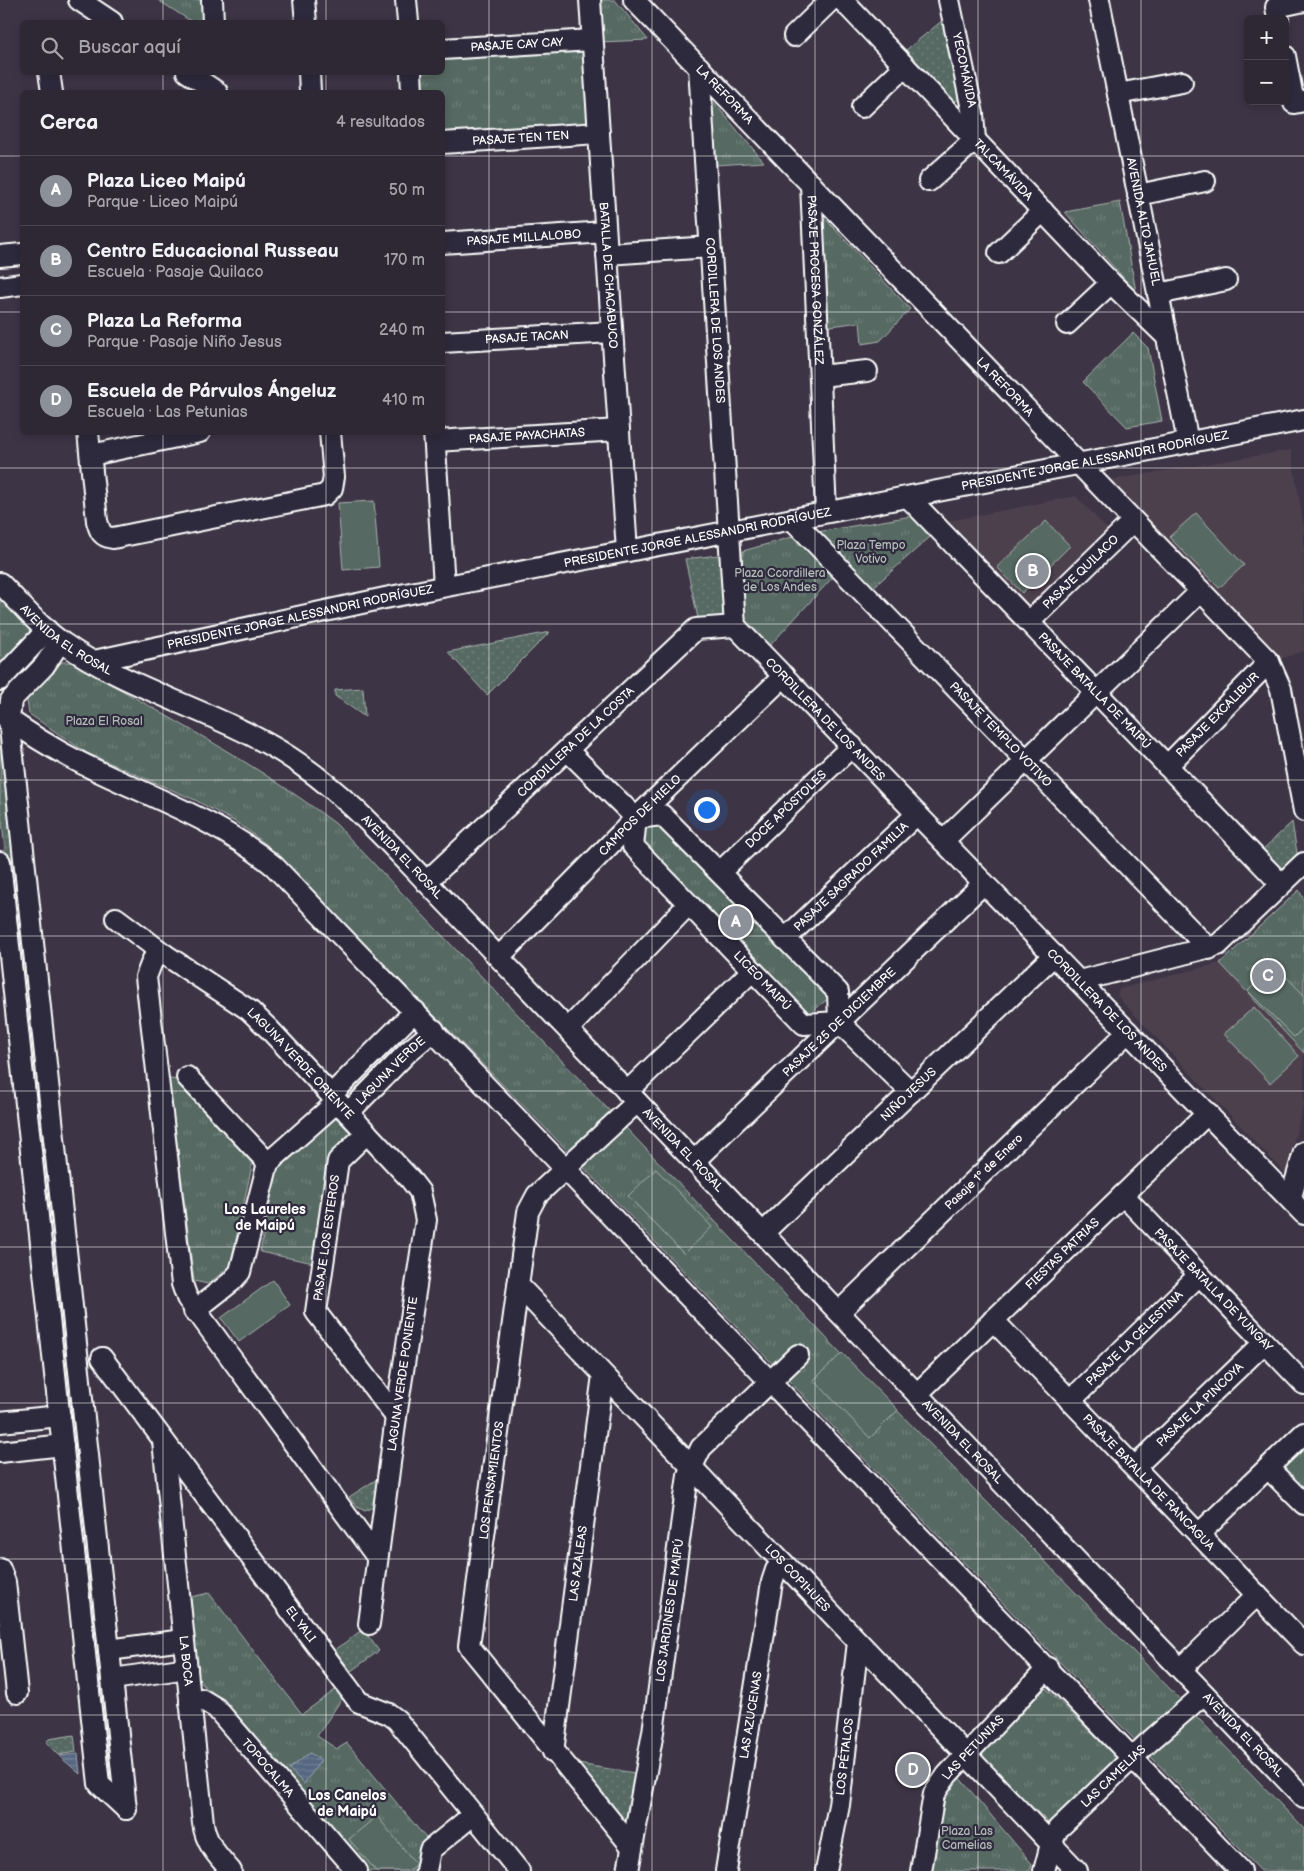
<!DOCTYPE html>
<html lang="es">
<head>
<meta charset="utf-8">
<style>
  body { margin:0; font-family:"Balsamiq Sans",sans-serif; background:#3a3340; color:#f1f3f6 }
  .controls { position:absolute; right:15px; top:15px; display:grid; overflow:hidden; border-radius:8px; box-shadow:0 2px 8px #0003 }
  .controls button { width:45px; height:45px; display:grid; place-items:center; padding:0; border:0; border-bottom:1px solid #49444f; background:#2e2734; color:#f1f3f6; font:25px sans-serif }
  .you { position:absolute; left:706px; top:809px; width:18px; height:18px; margin:-12px; border:4px solid #fff; border-radius:50%; background:#1a73e8; box-shadow:0 0 0 8px #1a73e833 }
  .badge { display:grid; place-items:center; width:32px; height:32px; border-radius:50%; background:#8c9099; color:#fff; font-size:16px; font-weight:700 }
  .pin { position:absolute; translate:-50% -50%; border:2px solid #fff; box-shadow:0 1px 5px #0006 }
  .list { margin:0; padding:0; list-style:none }
  h2 { display:flex; justify-content:space-between; align-items:center; height:65px; margin:0; padding:0 20px; font-size:21px }
  h2 small { font-size:16px; font-weight:400; color:#a7a5ac }
  .list li { display:grid; grid-template-columns:32px 1fr auto; gap:15px; align-items:center; box-sizing:border-box; height:70px; padding:0 20px; border-top:1px solid #49444f }
  .list b { display:block; font-size:19px; white-space:nowrap }
  .list p { margin:0; font-size:16px; white-space:nowrap; color:#a7a5ac }
  .list em { font-size:16px; font-style:normal; color:#a7a5ac }
  .icon { flex:none; width:28px; height:28px; fill:none; stroke:currentColor; stroke-width:2; stroke-linecap:round; stroke-linejoin:round }
  .map { position:relative; flex:none; width:1304px; height:1871px; overflow:hidden }
  .search { position:absolute; background:#2e2734; box-shadow:0 2px 8px #0003; left:20px; top:20px; width:425px; height:55px; display:flex; align-items:center; gap:12px; box-sizing:border-box; padding:0 18px; border-radius:8px; color:#a7a5ac; font-size:19px }
  .panel { position:absolute; background:#2e2734; box-shadow:0 2px 8px #0003; left:20px; top:90px; width:425px; height:345px; border-radius:8px }
  .map>svg:first-child { display:block }
  .built { fill:#4e404e }
  .grass { fill:url(#grass-dots); stroke:#aab4b0 }
  .park { fill:url(#park-tufts); stroke:#aab4b0 }
  .pitch { fill:#566962; stroke:#aab4b0 }
  .water { fill:url(#water-rules); stroke:#9aa4b3 }
  .lines { fill:none; stroke-linecap:round; stroke-linejoin:round }
  .minor-casing { stroke:#fff; stroke-width:24 }
  .minor { stroke:#2f2a3d; stroke-width:20 }
  .grid { fill:none; stroke:#fff; stroke-width:1; stroke-opacity:0.55 }
  .labels { text-anchor:middle; dominant-baseline:central; stroke-width:4.5; stroke-linejoin:round; paint-order:stroke }
  .street-label { font-size:12px; fill:#fff; stroke:#2f2a3d }
  .park-label { font-size:12px; fill:#b3bcb8; stroke:#2f2a3d }
  .neighbourhood-label { font-size:14px; font-weight:bold; fill:#fff; stroke:#2f2a3d }
</style>
</head>
<body>
<div class="map">
<svg width="1304" height="1871" viewBox="0 0 1304 1871">
  <defs>
    <pattern id="grass-dots" width="8" height="8" patternUnits="userSpaceOnUse" patternTransform="scale(1.25)"><rect width="8" height="8" fill="#566962"/><path d="M2 2h.1M6 6h.1" fill="none" stroke="#6f807a" stroke-width="1.8" stroke-linecap="round"/></pattern>
    <pattern id="park-tufts" width="24" height="20" patternUnits="userSpaceOnUse" patternTransform="scale(1.25)"><rect width="24" height="20" fill="#566962"/><path d="M3 7l-1-3M5 7V3M7 7l1-3M15 17l-1-3M17 17v-4M19 17l1-3" fill="none" stroke="#6f807a"/></pattern>
    <pattern id="water-rules" width="6" height="5" patternUnits="userSpaceOnUse" patternTransform="scale(1.25)"><rect width="6" height="5" fill="#566781"/><path d="M0 2.5h6" fill="none" stroke="#6f7e94"/></pattern>
  </defs>
  <rect width="100%" height="100%" fill="#3d3445"/>
  <filter id="ink" filterUnits="userSpaceOnUse"><feTurbulence type="fractalNoise" baseFrequency=".02" numOctaves="2"/><feDisplacementMap in="SourceGraphic" scale="10" xChannelSelector="R" yChannelSelector="G"/><feConvolveMatrix kernelMatrix="1 2 1 2 8 2 1 2 1" color-interpolation-filters="sRGB"/></filter>
  <g filter="url(#ink)">
    <path class="built" d="M1291,450L1304,527V651L1280,659L1110,480Z
      M1076,496L1110,532L1031,610L949,521Z
      M1220,963L1304,1053V1104L1285,1173L1117,996L1119,989Z"/>
    <path class="grass" d="M943,20L962,98L954,102L906,50Z
      M718,555L724,559L726,616L698,618L685,559Z
      M550,632L487,695L448,652Z
      M363,688L365,717L335,696V690Z
      M0,740L55,1224L48,1225L0,806Z
      M1292,822L1298,859L1280,876L1260,852Z
      M59,1270L86,1520L79,1521L52,1271Z
      M377,1479L373,1507L365,1511L357,1507L349,1497Z
      M90,1550L116,1787L110,1780L83,1551Z
      M363,1629L379,1651L351,1671L335,1650Z
      M74,1735L76,1752L58,1755L46,1742L49,1739Z
      M578,1764L635,1773L627,1825L621,1822Z"/>
    <path class="park" d="M158,0H202L204,22H192Z
      M597,0H615L648,40L599,42Z
      M581,45L585,52L589,130L443,140L442,92H417L415,73L442,72L443,57Z
      M711,99L764,162L715,165Z
      M1120,202L1136,292L1065,212Z
      M816,209L910,309L880,341L862,344L860,322L824,327Z
      M1133,333L1148,348L1162,421L1127,427L1083,382Z
      M912,516L930,537L868,592L811,533Z
      M799,535L833,577L763,653L740,628L743,551Z
      M0,600L32,631L0,665Z
      M62,662H72L78,665C165,716 256,763 336,824L834,1346L1176,1695L1304,1829V1871H1261L555,1138L266,844L239,824L195,800L87,753L29,714L27,700L31,692Z
      M660,824L830,997L807,1016L642,847L645,826Z
      M1299,890L1304,900V1053L1220,963Z
      M169,1079L183,1080L253,1161L230,1266L208,1284L194,1281Z
      M335,1116L353,1136L314,1263L260,1252L277,1167Z
      M1304,1440V1501L1273,1470Z
      M209,1593L302,1714L338,1688L343,1697L317,1736L337,1749L347,1743L430,1843L418,1871H364L199,1680L186,1598Z
      M1046,1688L1120,1761L1051,1825L978,1754Z
      M958,1776L1032,1864L1030,1871H927L941,1796Z"/>
    <path class="pitch" d="M374,501L379,567L343,570L338,503Z
      M1196,513L1244,565L1219,588L1169,537Z
      M1046,521L1070,546L1022,593L997,567Z
      M1274,964L1304,995V1027L1294,1037L1248,991Z
      M1254,1007L1299,1056L1270,1083L1224,1034Z
      M656,1169L712,1227L684,1254L628,1196Z
      M273,1280L290,1305L239,1342L221,1318Z
      M842,1353L898,1410L870,1438L814,1380Z
      M377,1816L416,1864L408,1871H376L349,1839Z"/>
    <path class="water" d="M310,1753L321,1760L304,1784L289,1769Z
      M78,1754L80,1774L59,1756Z"/>
    <g class="lines">
      <g class="minor-casing">
        <g id="minor">
          <path d="M79,0L112,22"/>
          <path d="M212,0L213,22"/>
          <path d="M304,0L306,22"/>
          <path d="M406,0L408,22"/>
          <path id="s1" d="M590,0L627,551"/>
          <path id="s2" d="M634,0L1269,662L1281,689L1304,811"/>
          <path id="s3" d="M842,0L1111,283L1167,337"/>
          <path id="s4" d="M1099,0L1188,442"/>
          <path d="M1278,19L1276,7L1304,1"/>
          <path d="M794,36L831,0"/>
          <path id="s5" d="M442,49L592,40"/>
          <path d="M1285,56L1294,103L1304,101"/>
          <path id="s6" d="M699,67L735,626L1304,1214"/>
          <path d="M49,72L52,92"/>
          <path d="M187,72L217,92"/>
          <path d="M309,72L310,92"/>
          <path d="M411,72L412,92"/>
          <path d="M1118,94L1182,82"/>
          <path d="M862,107L905,66"/>
          <path id="s7" d="M442,143L599,133"/>
          <path d="M929,181L975,140L973,114L949,0"/>
          <path id="s8" d="M811,184L826,512"/>
          <path d="M1138,195L1205,181"/>
          <path id="s9" d="M442,243L605,232"/>
          <path d="M999,253L1043,211"/>
          <path d="M607,254L710,247"/>
          <path d="M0,256L22,254"/>
          <path d="M0,287L22,284"/>
          <path d="M1158,294L1226,280"/>
          <path d="M1067,324L1111,283"/>
          <path id="s10" d="M442,342L612,332"/>
          <path d="M820,376L867,371"/>
          <path d="M88,432L97,521C100,532 102,537 113,538L325,495L332,488L334,477L330,432"/>
          <path d="M434,432L444,586"/>
          <path id="s11" d="M435,441L619,430"/>
          <path d="M91,455L200,432"/>
          <path id="s12" d="M908,497L1281,884"/>
          <path id="s13" d="M792,519L1209,949"/>
          <path id="s14" d="M0,583C20,603 39,627 63,643C128,689 212,710 280,751C341,788 389,843 437,893L1304,1798"/>
          <path id="s15" d="M1029,622L1133,521"/>
          <path d="M60,642L44,666L11,700L9,719L126,1809"/>
          <path id="s16" d="M94,661L385,598L1304,420"/>
          <path d="M0,680L47,630"/>
          <path d="M0,713C26,732 53,749 81,763C147,796 217,819 274,866L1241,1871"/>
          <path d="M568,751L636,818L662,815L838,992L839,1022L911,1092"/>
          <path id="s17" d="M1167,766L1269,662"/>
          <path id="s18" d="M636,818L633,846L804,1024L839,1022"/>
          <path d="M943,841L1201,591"/>
          <path d="M0,862L99,1784L126,1809"/>
          <path id="s19" d="M720,872L852,746"/>
          <path id="s20" d="M426,882L696,629L735,626"/>
          <path id="s21" d="M116,918L164,954L249,1010L269,1029L410,1179L420,1192L426,1220L396,1417L369,1624"/>
          <path id="s22" d="M785,939L917,814"/>
          <path d="M164,954L153,959L146,977L182,1284L187,1298L377,1557"/>
          <path id="s23" d="M499,957L636,818L784,676"/>
          <path d="M1079,981L1218,945L1304,863"/>
          <path d="M568,1029L688,905"/>
          <path d="M187,1077L268,1163"/>
          <path d="M627,1092L752,971"/>
          <path d="M331,1095L415,1011"/>
          <path id="s24" d="M348,1113L408,1052L434,1030"/>
          <path d="M367,1133L338,1161L316,1312L396,1417"/>
          <path id="s25" d="M694,1161L984,883"/>
          <path id="s26" d="M1123,1195L1304,1384"/>
          <path d="M1294,1203L1291,1197L1304,1152"/>
          <path id="s27" d="M763,1233L1054,955"/>
          <path id="s28" d="M518,1285L1077,1871"/>
          <path d="M194,1311L231,1282L240,1272L268,1163L337,1102"/>
          <path d="M839,1312L1128,1032"/>
          <path id="s29" d="M993,1320L1304,1644"/>
          <path id="s30" d="M102,1358L359,1702L389,1714L397,1720L519,1871"/>
          <path id="s31" d="M917,1394L1208,1113"/>
          <path id="s32" d="M1070,1401L1199,1275"/>
          <path d="M0,1422L60,1416"/>
          <path id="s33" d="M163,1441L203,1823C206,1844 217,1855 231,1871"/>
          <path d="M0,1452L63,1445"/>
          <path id="s34" d="M1135,1467L1264,1343"/>
          <path d="M1268,1468L1304,1504"/>
          <path d="M1200,1533L1304,1433"/>
          <path d="M0,1569L5,1582L17,1693"/>
          <path d="M109,1650L183,1640"/>
          <path d="M1181,1669L1257,1595"/>
          <path d="M113,1679L187,1668"/>
          <path id="s35" d="M190,1702L201,1699L216,1708L357,1871"/>
          <path id="s36" d="M553,1752L603,1375"/>
          <path id="s37" d="M632,1847L469,1646L528,1212L537,1195L637,1102"/>
          <path d="M426,1871L430,1850L473,1815"/>
          <path id="s38" d="M628,1871L653,1732L688,1475L701,1448L798,1355"/>
          <path id="s39" d="M726,1871L772,1582L776,1570L783,1563"/>
          <path id="s40" d="M826,1871L839,1805L858,1642"/>
          <path id="s41" d="M921,1871L934,1794L947,1775L1048,1668"/>
          <path id="s42" d="M1044,1871L1051,1844L1058,1829L1149,1742L1204,1694"/>
        </g>
      </g>
      <use href="#minor" class="minor"/>
    </g>
  </g>
  <path class="grid" d="M163,0V22M326,0V22M489,0V1871M652,0V1871M815,0V1871M978,0V1871M1141,0V1871M163,72V92M326,72V92M0,156H22M442,156H1304M0,312H22M442,312H1304M163,432V1871M326,432V1871M0,468H1304M0,624H1304M0,780H1304M0,936H1304M0,1091H1304M0,1247H1304M0,1403H1304M0,1559H1304M0,1715H1304"/>
  <g class="labels">
    <g class="street-label">
      <text stroke="none"><textPath href="#s5" startOffset="75">PASAJE CAY CAY</textPath></text>
      <text transform="translate(964 70) rotate(78)">YECOMÁVIDA</text>
      <text stroke="none"><textPath href="#s2" startOffset="131">LA REFORMA</textPath></text>
      <text stroke="none"><textPath href="#s7" startOffset="79">PASAJE TEN TEN</textPath></text>
      <text stroke="none"><textPath href="#s3" startOffset="234">TALCAMÁVIDA</textPath></text>
      <text stroke="none"><textPath href="#s4" startOffset="226">AVENIDA ALTO JAHUEL</textPath></text>
      <text stroke="none"><textPath href="#s9" startOffset="82">PASAJE MILLALOBO</textPath></text>
      <text stroke="none"><textPath href="#s1" startOffset="276">BATALLA DE CHACABUCO</textPath></text>
      <text stroke="none"><textPath href="#s8" startOffset="96">PASAJE PROCESA GONZÁLEZ</textPath></text>
      <text stroke="none"><textPath href="#s6" startOffset="254">CORDILLERA DE LOS ANDES</textPath></text>
      <text stroke="none"><textPath href="#s10" startOffset="85">PASAJE TACAN</textPath></text>
      <text stroke="none"><textPath href="#s2" startOffset="536">LA REFORMA</textPath></text>
      <text stroke="none"><textPath href="#s11" startOffset="92">PASAJE PAYACHATAS</textPath></text>
      <text stroke="none"><textPath href="#s16" startOffset="1021">PRESIDENTE JORGE ALESSANDRI RODRÍGUEZ</textPath></text>
      <text stroke="none"><textPath href="#s16" startOffset="616">PRESIDENTE JORGE ALESSANDRI RODRÍGUEZ</textPath></text>
      <text stroke="none"><textPath href="#s15" startOffset="72">PASAJE QUILACO</textPath></text>
      <text stroke="none"><textPath href="#s16" startOffset="211">PRESIDENTE JORGE ALESSANDRI RODRÍGUEZ</textPath></text>
      <text stroke="none"><textPath href="#s14" startOffset="88">AVENIDA EL ROSAL</textPath></text>
      <text stroke="none"><textPath href="#s12" startOffset="269">PASAJE BATALLA DE MAIPÚ</textPath></text>
      <text stroke="none"><textPath href="#s17" startOffset="72">PASAJE EXCALIBUR</textPath></text>
      <text stroke="none"><textPath href="#s6" startOffset="690">CORDILLERA DE LOS ANDES</textPath></text>
      <text stroke="none"><textPath href="#s13" startOffset="300">PASAJE TEMPLO VOTIVO</textPath></text>
      <text stroke="none"><textPath href="#s20" startOffset="205">CORDILLERA DE LA COSTA</textPath></text>
      <text stroke="none"><textPath href="#s19" startOffset="91">DOCE APÓSTOLES</textPath></text>
      <text stroke="none"><textPath href="#s23" startOffset="200">CAMPOS DE HIELO</textPath></text>
      <text stroke="none"><textPath href="#s14" startOffset="492">AVENIDA EL ROSAL</textPath></text>
      <text stroke="none"><textPath href="#s22" startOffset="91">PASAJE SAGRADO FAMILIA</textPath></text>
      <text stroke="none"><textPath href="#s18" startOffset="215">LICEO MAIPÚ</textPath></text>
      <text stroke="none"><textPath href="#s6" startOffset="1095">CORDILLERA DE LOS ANDES</textPath></text>
      <text stroke="none"><textPath href="#s25" startOffset="201">PASAJE 25 DE DICIEMBRE</textPath></text>
      <text stroke="none"><textPath href="#s21" startOffset="236">LAGUNA VERDE ORIENTE</textPath></text>
      <text stroke="none"><textPath href="#s24" startOffset="60">LAGUNA VERDE</textPath></text>
      <text stroke="none"><textPath href="#s27" startOffset="201">NIÑO JESUS</textPath></text>
      <text stroke="none"><textPath href="#s14" startOffset="898">AVENIDA EL ROSAL</textPath></text>
      <text transform="translate(984 1172) rotate(-44)">Pasaje 1º de Enero</text>
      <text transform="translate(327 1238) rotate(-82)">PASAJE LOS ESTEROS</text>
      <text stroke="none"><textPath href="#s31" startOffset="202">FIESTAS PATRIAS</textPath></text>
      <text stroke="none"><textPath href="#s26" startOffset="131">PASAJE BATALLA DE YUNGAY</textPath></text>
      <text stroke="none"><textPath href="#s32" startOffset="90">PASAJE LA CELESTINA</textPath></text>
      <text transform="translate(403 1374) rotate(-82)">LAGUNA VERDE PONIENTE</text>
      <text stroke="none"><textPath href="#s34" startOffset="90">PASAJE LA PINCOYA</textPath></text>
      <text stroke="none"><textPath href="#s14" startOffset="1302">AVENIDA EL ROSAL</textPath></text>
      <text stroke="none"><textPath href="#s37" startOffset="426">LOS PENSAMIENTOS</textPath></text>
      <text stroke="none"><textPath href="#s29" startOffset="225">PASAJE BATALLA DE RANCAGUA</textPath></text>
      <text stroke="none"><textPath href="#s36" startOffset="190">LAS AZALEAS</textPath></text>
      <text stroke="none"><textPath href="#s28" startOffset="405">LOS COPIHUES</textPath></text>
      <text stroke="none"><textPath href="#s38" startOffset="264">LOS JARDINES DE MAIPÚ</textPath></text>
      <text stroke="none"><textPath href="#s30" startOffset="332">EL YALI</textPath></text>
      <text stroke="none"><textPath href="#s33" startOffset="221">LA BOCA</textPath></text>
      <text stroke="none"><textPath href="#s39" startOffset="158">LAS AZUCENAS</textPath></text>
      <text stroke="none"><textPath href="#s14" startOffset="1708">AVENIDA EL ROSAL</textPath></text>
      <text stroke="none"><textPath href="#s41" startOffset="139">LAS PETUNIAS</textPath></text>
      <text stroke="none"><textPath href="#s40" startOffset="116">LOS PÉTALOS</textPath></text>
      <text stroke="none"><textPath href="#s35" startOffset="108">TOPOCALMA</textPath></text>
      <text stroke="none"><textPath href="#s42" startOffset="121">LAS CAMELIAS</textPath></text>
    </g>
    <g class="park-label">
      <text x="871" y="545">Plaza Tempo<tspan x="871" dy="14">Votivo</tspan></text>
      <text x="780" y="573">Plaza Ccordillera<tspan x="780" dy="14">de Los Andes</tspan></text>
      <text x="104" y="721">Plaza El Rosal</text>
      <text x="967" y="1831">Plaza Las<tspan x="967" dy="14">Camelias</tspan></text>
    </g>
    <g class="neighbourhood-label">
      <text x="265" y="1209">Los Laureles<tspan x="265" dy="16">de Maipú</tspan></text>
      <text x="347" y="1795">Los Canelos<tspan x="347" dy="16">de Maipú</tspan></text>
    </g>
  </g>
</svg>
<div class="controls">
<button>+</button>
<button>−</button>
</div>
<div class="you"></div>
<div class="pin badge" style="left:736px;top:922px">A</div>
<div class="pin badge" style="left:1033px;top:571px">B</div>
<div class="pin badge" style="left:1268px;top:976px">C</div>
<div class="pin badge" style="left:913px;top:1770px">D</div>
<div class="search"><svg class="icon" aria-label="search" viewBox="0 0 24 24"><circle cx="10" cy="10" r="6"/><path d="M15 15l6 6"/></svg>Buscar aquí</div>
<section class="panel">
<h2>Cerca<small>4 resultados</small></h2>
<ul class="list">
<li><span class="badge">A</span><div><b>Plaza Liceo Maipú</b><p>Parque · Liceo Maipú</p></div><em>50 m</em></li>
<li><span class="badge">B</span><div><b>Centro Educacional Russeau</b><p>Escuela · Pasaje Quilaco</p></div><em>170 m</em></li>
<li><span class="badge">C</span><div><b>Plaza La Reforma</b><p>Parque · Pasaje Niño Jesus</p></div><em>240 m</em></li>
<li><span class="badge">D</span><div><b>Escuela de Párvulos Ángeluz</b><p>Escuela · Las Petunias</p></div><em>410 m</em></li>
</ul>
</section>
</div>
</body>
</html>
